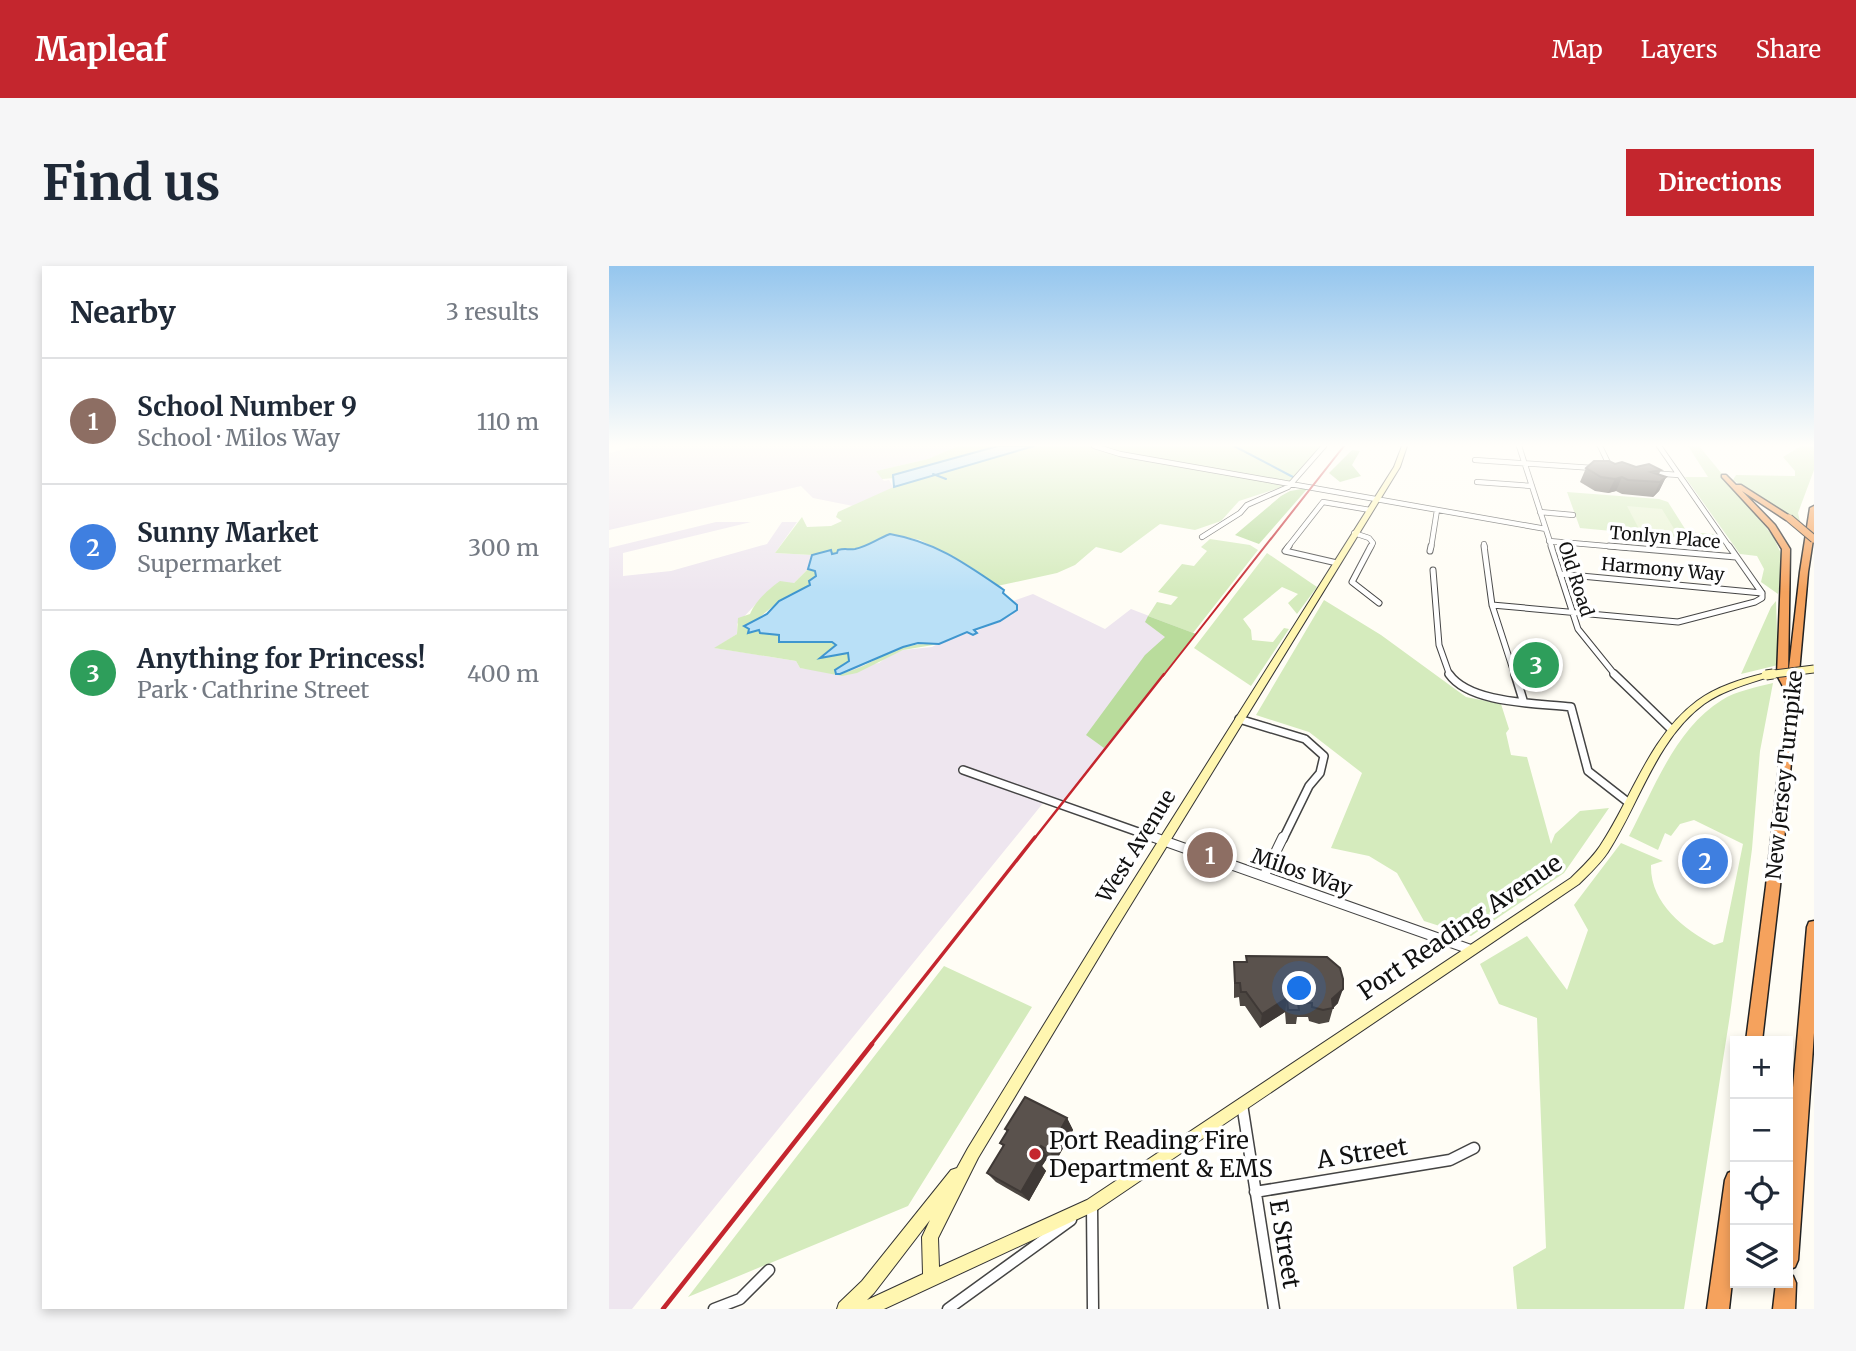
<!DOCTYPE html>
<html lang="en">
<head>
<meta charset="utf-8">
<style>
  body { margin:0; font-family:Merriweather,serif; background:#f6f6f7; color:#1f2937 }
  .controls { position:absolute; right:21px; bottom:21px; display:grid; overflow:hidden; border-radius:0px; box-shadow:0 4px 10px #0003 }
  .controls button { width:63px; height:63px; display:grid; place-items:center; padding:0; border:0; border-bottom:2px solid #e0e1e3; background:#fff; color:#1f2937; font:35px sans-serif }
  .you { position:absolute; left:691px; top:723px; width:24px; height:24px; margin:-18px; border:5px solid #fff; border-radius:50%; background:#1a73e8; box-shadow:0 0 0 10px #1a73e833 }
  .badge { display:grid; place-items:center; width:46px; height:46px; border-radius:50%; background:#c4262e; color:#fff; font-size:23px; font-weight:700 }
  .pin { position:absolute; translate:-50% -50%; border:4px solid #fff; box-shadow:0 2px 7px #0006 }
  .list { margin:0; padding:0; list-style:none }
  h2 { display:flex; justify-content:space-between; align-items:center; height:91px; margin:0; padding:0 28px; font-size:30px }
  h2 small { font-size:23px; font-weight:400; color:#747a83 }
  .list li { display:grid; grid-template-columns:46px 1fr auto; gap:21px; align-items:center; box-sizing:border-box; height:126px; padding:0 28px; border-top:2px solid #e0e1e3 }
  .list b { display:block; font-size:26px; white-space:nowrap }
  .list p { margin:0; font-size:23px; white-space:nowrap; color:#747a83 }
  .list em { font-size:23px; font-style:normal; color:#747a83 }
  .icon { flex:none; width:38px; height:38px; fill:none; stroke:currentColor; stroke-width:2; stroke-linecap:round; stroke-linejoin:round }
  .map { position:relative; flex:none; width:1205px; height:1043px; overflow:hidden; border-radius:0px }
  header { display:flex; align-items:center; gap:42px; box-sizing:border-box; height:98px; padding:0 35px; background:#c4262e; color:#fff }
  header strong { font-size:33px }
  nav { display:flex; gap:38px; margin-inline-start:auto; font-size:24px }
  .intro { display:flex; align-items:center; justify-content:space-between; box-sizing:border-box; height:168px; padding:0 42px }
  h1 { margin:0; font-size:49px }
  .button { padding:18px 32px; border-radius:0px; background:#c4262e; color:#fff; font-size:24px; font-weight:700 }
  main { display:flex; gap:42px; padding:0 42px }
  aside { flex:1; background:#fff; border-radius:0px; box-shadow:0 4px 10px #0003 }
  .map>svg:first-child { display:block }
  .industrial { fill:#eee6ef }
  .green { fill:#d5ebbd }
  .forest { fill:#b9dc9c }
  .pitch { fill:#e6f2cf }
  .water { fill:#b9e0f7; stroke:#3f96cf; stroke-width:2 }
  .lines { fill:none; stroke-linecap:round; stroke-linejoin:round }
  .stream { stroke:#3f96cf; stroke-width:2 }
  .street-far4-casing { stroke:#444; stroke-width:6 }
  .street-far3-casing { stroke:#444; stroke-width:7 }
  .street-far2-casing { stroke:#444; stroke-width:10 }
  .street-far1-casing { stroke:#444; stroke-width:11 }
  .street-casing { stroke:#444; stroke-width:13 }
  .secondary-casing { stroke:#333; stroke-width:2 }
  .highway-casing { stroke:#222; stroke-width:3 }
  .street-far4 { stroke:#fff; stroke-width:4.5 }
  .street-far3 { stroke:#fff; stroke-width:5 }
  .street-far2 { stroke:#fff; stroke-width:7 }
  .street-far1 { stroke:#fff; stroke-width:9 }
  .street { stroke:#fff; stroke-width:10 }
  .secondary { fill:#fff6b0; fill-rule:evenodd }
  .highway { fill:#f5a25d; fill-rule:evenodd }
  .rail-far3 { stroke:#c4262e; stroke-width:2 }
  .rail-far2 { stroke:#c4262e; stroke-width:2.5 }
  .rail-far1 { stroke:#c4262e; stroke-width:3.5 }
  .rail { stroke:#c4262e; stroke-width:4.5 }
  .secondary-bridge-far1-casing { stroke:#333; stroke-width:9; stroke-linecap:butt }
  .secondary-bridge-casing { stroke:#333; stroke-width:11; stroke-linecap:butt }
  .highway-bridge-casing { stroke:#222; stroke-width:9; stroke-linecap:butt }
  .secondary-bridge-far1 { stroke:#fff6b0; stroke-width:7 }
  .secondary-bridge { stroke:#fff6b0; stroke-width:9 }
  .highway-bridge { stroke:#f5a25d; stroke-width:7 }
  .wall { fill:#4d4742 }
  .shaded-wall { fill:#3f3936 }
  .building { fill:#5a524d; stroke:#3f3936; stroke-width:2 }
  .poi-dot { fill:#c4262e; stroke:#fff; stroke-width:2.5 }
  .labels { text-anchor:middle; dominant-baseline:central; stroke-width:7; stroke-linejoin:round; paint-order:stroke }
  .far-street-label { font-size:18px; fill:#111; stroke:#fff }
  .street-label { font-size:21px; fill:#111; stroke:#fff }
  .near-street-label { font-size:24px; fill:#111; stroke:#fff }
  .near-poi-label { font-size:24px; fill:#111; stroke:#fff; text-anchor:start }
</style>
</head>
<body>
<header>
<strong>Mapleaf</strong>
<nav><a>Map</a><a>Layers</a><a>Share</a></nav>
</header>
<div class="intro"><h1>Find us</h1><a class="button">Directions</a></div>
<main>
<aside>
<h2>Nearby<small>3 results</small></h2>
<ul class="list">
<li><span class="badge" style="background:#8d6e63">1</span><div><b>School Number 9</b><p>School · Milos Way</p></div><em>110 m</em></li>
<li><span class="badge" style="background:#3f7fe0">2</span><div><b>Sunny Market</b><p>Supermarket</p></div><em>300 m</em></li>
<li><span class="badge" style="background:#2e9e5b">3</span><div><b>Anything for Princess!</b><p>Park · Cathrine Street</p></div><em>400 m</em></li>
</ul>
</aside>
<div class="map">
<svg width="1205" height="1043" viewBox="0 0 1205 1043">
  <rect width="100%" height="100%" fill="#fffdf5"/>
  <path class="industrial" d="M29,180H349L319,193L267,205L275,215L280,214L285,223L244,240L204,232L192,220L0,264V187Z
    M107,256H142L14,287V310L62,305L158,278L173,256H188L166,287L203,289L199,303L185,317L162,322L128,358V368L106,382L187,395L191,402L217,405L270,397L279,390L294,384L323,381L346,369L365,366L391,355L403,349L408,339L404,335L424,328L496,363L522,343L587,368L453,535L439,531L23,1043H0V282Z"/>
  <path class="green" d="M349,180H389L285,209V212L273,213L267,205L319,193Z
    M425,180H714L687,211L670,222L630,235L612,255L586,264L551,258L512,287L487,281L466,299L448,307L388,320L359,299L311,274L281,268L260,279L228,287L223,288L221,284L203,289L166,287L193,251L198,261L222,260L233,255L227,251L229,246L298,215Z
    M1079,180H1090L1164,270L1175,294L1169,328L1152,316L1155,303L1148,290L1131,288L1076,211H1099Z
    M1192,180H1205V204L1189,247L1191,256L1124,214L1127,209L1186,210V205L1174,191Z
    M958,226L1050,233L1059,236L1078,266L1105,268L1109,275L971,262Z
    M601,273L641,279L649,284L584,367L539,350L548,336L562,339L569,331L549,326L573,298L585,300L598,285L592,281Z
    M658,287L708,321L688,348L679,337L689,328L673,321L634,353L642,364L643,374L664,376L675,362L680,363L642,420L585,382Z
    M199,303L206,305L207,310C197,326 182,325 169,336C158,345 149,354 136,360L150,364L151,367L170,369V375L223,376L227,379L214,390L240,387V395L234,398L227,408C241,407 257,399 269,392C289,381 308,377 330,378L294,384L248,407L233,410L191,402L187,395L105,382L128,368L129,352L141,348C147,334 160,323 171,315L185,317Z
    M715,334L772,369L857,431L892,438L900,463L897,467L902,489L918,491L942,578L946,568L971,545L1000,542L955,607L862,670L815,655L788,607L760,590L722,582L753,507L700,466L647,449Z
    M1167,335L1169,399L1132,408L1162,341Z
    M1164,417L1151,485L1143,583L1121,749L1075,1043H908L904,1001L937,982L928,752L890,738L871,698L918,670L958,724L979,664L965,639L1012,577L1054,595L1042,599C1041,637 1075,663 1105,679L1114,676L1134,578L1085,554L1071,558L1062,570L1056,567L1049,584L1020,570C1045,523 1066,463 1113,434C1127,425 1148,421 1164,417Z
    M335,700L423,741L299,940L79,1031Z"/>
  <path class="forest" d="M743,184L751,185L743,199L752,210L731,216L720,207Z
    M699,222L650,278L626,269L672,230L681,225Z
    M539,350L587,368L495,482L477,469L536,389L556,371L536,356Z"/>
  <path class="pitch" d="M1018,240L1053,243L1067,266L1030,263Z"/>
  <path class="water" d="M389,180H425L285,221L284,209Z
    M281,268C327,276 357,298 395,324L394,327L408,339V344L391,355L365,364L368,367L364,369L358,366L330,378L309,377L294,381L231,408H227L226,404L240,395L239,387L211,392L227,379L223,376H170V369L151,367L150,364L139,367L140,363L135,360L158,348L170,335L201,319L200,315L207,310L206,305L199,303L203,289L222,284L223,288L228,287L229,284C236,282 239,284 246,283C259,280 266,274 281,268Z"/>
  <g class="lines">
    <path class="stream" d="M625,180L684,211
      M324,208L337,213"/>
    <g class="street-far4-casing">
      <path id="street-far4" d="M485,180L511,188L937,263
        M910,180L943,282
        M991,180L1002,203
        M1050,180L1121,282
        M866,194L984,202
        M1041,207L1070,209
        M868,216L923,220
        M931,246L964,249
        M745,267L760,272L764,277L761,282
        M593,271L631,247L638,239L679,221L715,180
        M940,275L1021,282
        M875,278L876,282
        M678,282L714,236L761,244
        M822,282L828,244"/>
    </g>
    <g class="street-far3-casing">
      <path id="street-far3" d="M680,280L676,285L728,297
        M762,280L743,316L770,337
        M875,280L883,339L906,410
        M942,280L969,363L1007,410
        M1000,280L1127,291
        M1120,280L1153,327
        M821,285L822,280
        M824,304L830,379L841,410
        M951,308L1153,327
        M883,339L1069,356L1146,336L1153,332V327"/>
    </g>
    <g class="street-far2-casing">
      <path id="street-far2" d="M840,408C861,438 928,437 962,441L979,505L1020,537
        M906,408L914,434
        M1005,408L1062,463
        M630,453L696,473L715,490L711,507L700,520L674,573
        M354,504L549,573"/>
    </g>
    <g class="street-far1-casing">
      <path id="street-far1" d="M544,571L863,684
        M655,610L674,571"/>
    </g>
    <g class="street-casing">
      <path id="street" d="M633,838L665,1043
        M646,926L841,894L865,882
        M483,940L484,1043
        M105,1043L131,1033L160,1004
        M339,1043L462,954"/>
    </g>
    <g class="secondary-casing">
      <path id="secondary" d="M793,180H798L791,201L505,666L369,892L329,972L330,1001L478,934L962,612C972,602 983,592 991,580C1023,532 1040,471 1088,435C1108,420 1133,413 1157,407L1161,409L1160,411C1138,418 1115,424 1095,438C1048,472 1030,538 999,586C991,598 980,608 970,618L488,944L275,1043H228L230,1037L253,1015L342,904L348,902L359,882L497,658L785,201ZM321,954L313,971L314,1008L258,1034L265,1027Z"/>
    </g>
    <g class="highway-casing">
      <path id="highway" d="M1113,209H1117L1127,219H1132L1184,252L1177,254L1133,225L1166,259L1181,283L1179,411L1191,306L1201,242L1205,240V267L1199,306L1171,620L1153,775H1137L1157,620L1178,428L1168,409L1173,283L1160,262L1113,211Z
        M1205,655V767L1189,994L1186,1001L1179,1004V879L1198,661L1200,656Z
        M1126,904V989L1120,1043H1098L1116,914L1119,907Z
        M1179,1007L1184,1010L1187,1017L1186,1043H1164L1167,1017H1179Z"/>
    </g>
    <use href="#street-far4" class="street-far4"/>
    <use href="#street-far3" class="street-far3"/>
    <use href="#street-far2" class="street-far2"/>
    <use href="#street-far1" class="street-far1"/>
    <use href="#street" class="street"/>
    <use href="#secondary" class="secondary"/>
    <use href="#highway" class="highway"/>
    <path class="rail-far3" d="M554,410L735,180"/>
    <path class="rail-far2" d="M425,573L555,408"/>
    <path class="rail-far1" d="M261,780L426,571"/>
    <path class="rail" d="M54,1043L263,778"/>
    <g class="secondary-bridge-far1-casing">
      <path id="secondary-bridge-far1" d="M1157,409L1205,403"/>
    </g>
    <g class="secondary-bridge-casing">
      <path id="secondary-bridge" d="M1157,409L1164,408"/>
    </g>
    <g class="highway-bridge-casing">
      <path id="highway-bridge" d="M1180,252L1205,273"/>
    </g>
    <use href="#secondary-bridge-far1" class="secondary-bridge-far1"/>
    <use href="#secondary-bridge" class="secondary-bridge"/>
    <use href="#highway-bridge" class="highway-bridge"/>
  </g>
  <path class="wall" d="M1006,198L1052,204L1050,208L1057,211L1050,225L1044,231L1013,228L1007,225L999,227L986,225L971,216L977,202Z
    M637,690L729,737L724,742L720,756L710,758L700,755L699,751H688L687,758H677L676,746L651,762L636,740H631L630,731L625,732V696H637Z
    M458,852L464,864L447,895L439,891L433,900L437,905L420,935L387,916L378,907L394,880L391,877L398,866L396,863Z"/>
  <path class="shaded-wall" d="M1013,211L1007,225L999,227L1006,213Z
    M1057,211L1050,225L1044,231L1051,216Z
    M734,723L729,737L724,742L723,733Z
    M678,732L676,746L651,762L653,748Z
    M458,852L464,864L447,895L440,885Z
    M432,880L439,891L433,900L437,905L420,935L412,926L425,892Z"/>
  <path class="building" d="M985,195H1000L1006,198L1013,196L1027,201L1040,198L1052,204L1042,206L1057,211L1051,216L1019,214L1013,211L1006,213L992,211L977,202Z
    M637,690L718,691L731,702L734,713V723L723,733L724,742L714,744L703,741V737H689L690,744H679L678,732L653,748L637,726H632L631,717H626L625,696H638Z
    M416,831L458,852L440,885L432,880L425,892L430,895L412,926L378,907L395,879L391,877L399,864L396,863Z"/>
  <linearGradient id="sky" x2="0" y2="1"><stop stop-color="#95c6ee"/><stop offset="0.55" stop-color="#fffefa"/><stop offset="1" stop-color="#fffefa" stop-opacity="0"/></linearGradient>
  <rect width="1205" height="326" fill="url(#sky)"/>
  <circle class="poi-dot" cx="426" cy="888" r="7"/>
  <g class="labels">
    <g class="far-street-label">
      <text transform="translate(1056 271) rotate(5)">Tonlyn Place</text>
      <text transform="translate(1054 303) rotate(5)">Harmony Way</text>
      <text transform="translate(967 313) rotate(72)">Old Road</text>
    </g>
    <g class="street-label">
      <text transform="translate(1175 509) rotate(-84)">New Jersey Turnpike</text>
      <text transform="translate(527 580) rotate(-58)">West Avenue</text>
      <text transform="translate(693 606) rotate(19)">Milos Way</text>
    </g>
    <g class="near-street-label">
      <text transform="translate(851 661) rotate(-34)">Port Reading Avenue</text>
      <text transform="translate(753 887) rotate(-9)">A Street</text>
      <text transform="translate(676 978) rotate(81)">E Street</text>
    </g>
    <g class="near-poi-label">
      <text x="440" y="874">Port Reading Fire<tspan x="440" dy="28">Department &amp; EMS</tspan></text>
    </g>
  </g>
</svg>
<div class="controls">
<button>+</button>
<button>−</button>
<button><svg class="icon" aria-label="locate" viewBox="0 0 24 24"><circle cx="12" cy="12" r="6"/><path d="M12 2v4M12 18v4M2 12h4M18 12h4"/></svg></button>
<button><svg class="icon" aria-label="layers" viewBox="0 0 24 24"><path d="M12 4l9 5-9 5-9-5zM3 14l9 5 9-5"/></svg></button>
</div>
<div class="you"></div>
<div class="pin badge" style="left:601px;top:589px;background:#8d6e63">1</div>
<div class="pin badge" style="left:1096px;top:595px;background:#3f7fe0">2</div>
<div class="pin badge" style="left:927px;top:399px;background:#2e9e5b">3</div>
</div>
</main>
</body>
</html>
